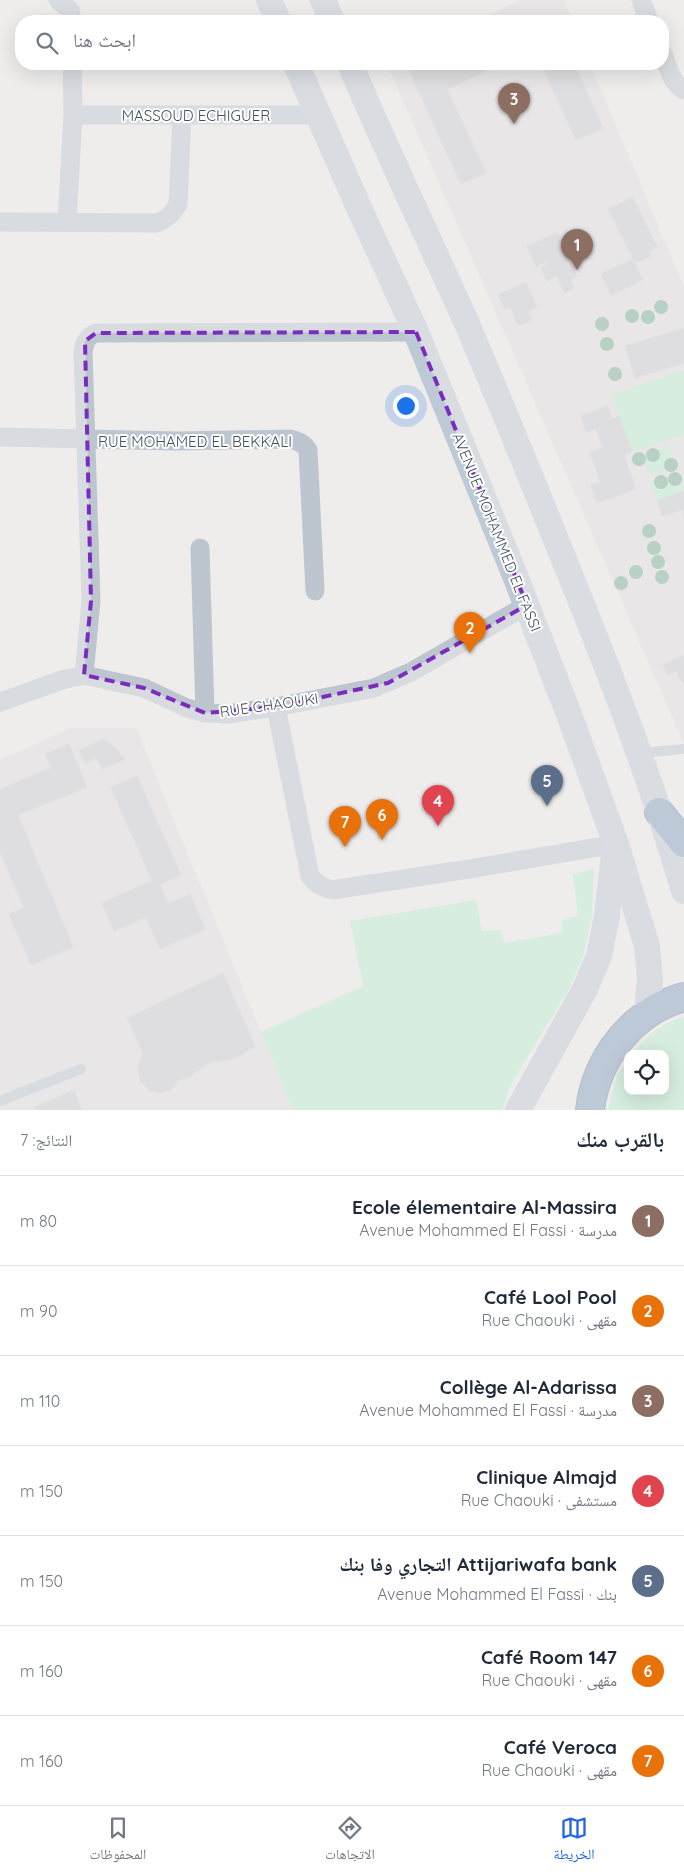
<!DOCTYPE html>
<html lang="ar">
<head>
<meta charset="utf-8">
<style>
  body { margin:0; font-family:Quicksand,"Noto Naskh Arabic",sans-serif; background:#f2f2f3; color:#1f2937; direction:rtl }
  .controls { position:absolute; right:15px; bottom:15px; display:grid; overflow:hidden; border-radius:10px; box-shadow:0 5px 20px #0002 }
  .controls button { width:45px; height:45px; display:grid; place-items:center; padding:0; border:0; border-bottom:1px solid #e0e1e3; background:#fff; color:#1f2937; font:25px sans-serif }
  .you { position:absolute; left:405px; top:405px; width:18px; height:18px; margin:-12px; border:4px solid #fff; border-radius:50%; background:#1a73e8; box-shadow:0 0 0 8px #1a73e833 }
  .badge { display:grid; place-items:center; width:32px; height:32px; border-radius:50%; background:#2563eb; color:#fff; font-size:16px; font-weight:700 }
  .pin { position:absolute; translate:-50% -41px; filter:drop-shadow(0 1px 2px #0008) }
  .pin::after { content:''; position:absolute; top:26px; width:18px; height:15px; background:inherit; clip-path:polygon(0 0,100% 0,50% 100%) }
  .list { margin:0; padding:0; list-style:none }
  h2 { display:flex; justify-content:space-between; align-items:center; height:65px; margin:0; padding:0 20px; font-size:21px }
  h2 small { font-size:16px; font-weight:400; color:#747a83 }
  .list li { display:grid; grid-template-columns:32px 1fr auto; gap:15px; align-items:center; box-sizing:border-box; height:90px; padding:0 20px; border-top:1px solid #e0e1e3 }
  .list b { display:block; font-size:19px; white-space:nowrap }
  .list p { margin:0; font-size:16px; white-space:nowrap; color:#747a83 }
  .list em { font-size:16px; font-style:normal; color:#747a83 }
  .icon { flex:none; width:28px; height:28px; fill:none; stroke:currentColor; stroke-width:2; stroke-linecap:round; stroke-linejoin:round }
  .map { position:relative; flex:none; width:684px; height:1110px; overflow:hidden; direction:ltr }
  .search { position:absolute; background:#fff; box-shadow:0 5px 20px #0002; left:15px; right:15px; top:15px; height:55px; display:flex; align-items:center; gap:12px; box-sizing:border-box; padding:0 18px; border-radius:20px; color:#747a83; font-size:19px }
  .sheet { height:695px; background:#fff }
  nav { display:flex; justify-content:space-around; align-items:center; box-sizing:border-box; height:70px; border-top:1px solid #e0e1e3; background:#fff; font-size:14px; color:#747a83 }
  nav a { display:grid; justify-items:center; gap:2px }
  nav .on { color:#2563eb }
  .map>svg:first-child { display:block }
  .education { fill:#e0ddde }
  .green { fill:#b9eecf }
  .building { fill:#c9cbd1; stroke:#d0d2d8 }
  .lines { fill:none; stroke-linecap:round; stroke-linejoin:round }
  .highway-casing { stroke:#6e88a8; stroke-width:30 }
  .lane { stroke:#bdc6cf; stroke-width:10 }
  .street { stroke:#bdc6cf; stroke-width:19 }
  .secondary { stroke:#bec9d6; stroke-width:26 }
  .highway { stroke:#839dbc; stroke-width:28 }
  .tree { fill:#78ae93 }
  .marked { fill:none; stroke:#7b2cbf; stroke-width:4; stroke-dasharray:10 6; stroke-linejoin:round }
  .labels { text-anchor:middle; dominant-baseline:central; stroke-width:4; stroke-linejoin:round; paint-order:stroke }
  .street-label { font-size:15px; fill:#454f5a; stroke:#fff }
</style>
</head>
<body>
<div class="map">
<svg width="684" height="1110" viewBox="0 0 684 1110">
  <rect width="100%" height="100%" fill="#efecec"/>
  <path class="education" d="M522,0H564L573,21H474Z
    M387,64H590L684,287V744Z
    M71,728H136L293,1110H0V760Z"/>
  <path class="green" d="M684,370V435L632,452L612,395Z
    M668,446L675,466L649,475L642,456Z
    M678,473L684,491L657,500L651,481Z
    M594,869L592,917L583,956L570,987L511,1084L502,1110H293L261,1032L363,986L350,921L476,900L482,931L501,930L504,943L562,933V920L578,916L573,874Z
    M684,1017V1110H608L617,1075L628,1060V1091H665V1054H632C644,1037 664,1022 684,1017Z"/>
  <path class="building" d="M424,64H502L447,89L486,173L461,184L409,70Z
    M541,64H574L603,128L576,140Z
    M633,197L657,247L649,251L651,256L635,263L643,280L611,295L601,274L633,259L608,209Z
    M558,233L577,277L571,280L574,288L564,293L557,276L547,281L541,267L547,265L546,262L536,267L527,246Z
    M526,282L537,307L528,311L532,320L518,326L510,307L505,310L498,295Z
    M684,328V363L635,378L625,346Z
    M608,406L612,419L619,416L632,452L624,455L636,489L597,503L591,485L600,482L590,452L603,448L596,429L586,432L581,416Z
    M684,491V518L682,510L662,516L657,500Z
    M684,655V686L676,671L668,675L663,665Z
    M103,739L113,746L125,759L102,769L96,758L85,764L79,750Z
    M69,744L87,787L18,815L73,947L31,965L9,914L24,908L0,852V789L51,768L45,754Z
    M137,776L181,875L160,884L168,904L190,894L205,929L160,949L146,917L114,931L102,903L152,881L111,787Z
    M223,973L255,1046L242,1055L229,1060L210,1062L189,1077L179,1080L171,1090L158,1093L151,1091L140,1081L138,1067L143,1054L127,1018Z
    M74,1090L82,1110H35L34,1107Z"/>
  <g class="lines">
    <g class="highway-casing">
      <path id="highway" d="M659,812L684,843
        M590,1110C596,1058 633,1011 684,997"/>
    </g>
    <path class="lane" d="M640,753L684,749
      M0,1101L81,1069"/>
    <path class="street" d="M58,0L70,10L72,21
      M641,0L649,21
      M663,54C668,66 671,83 684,90
      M73,115H319
      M0,222L157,223C167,219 173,214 178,204L182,115
      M67,222L73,115L72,64
      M0,437L176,441L290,439C298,441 303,443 308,450L315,591
      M200,548L205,713
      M84,675L91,601L83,352C85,342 86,337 96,333L416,332
      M0,702L62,680L84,675L144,688L187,708L205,713L228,714L276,707L374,688L411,672L527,605
      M276,707L310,876C316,884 322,887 332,890L469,869L616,844"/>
    <path class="secondary" d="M269,0L278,21
      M323,0L332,21
      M296,64L360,210L416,332L514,573L570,717L616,844L647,946L650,979L647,1014
      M350,64C386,149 426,233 464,317C499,398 532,480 565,562C609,670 651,779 684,891
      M518,1110L585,989L599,956L607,916L614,854"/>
    <use href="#highway" class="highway"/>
  </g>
  <g class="tree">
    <circle cx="661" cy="307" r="7"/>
    <circle cx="632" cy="316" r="7"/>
    <circle cx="648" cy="317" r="7"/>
    <circle cx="602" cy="324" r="7"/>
    <circle cx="607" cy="344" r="7"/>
    <circle cx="615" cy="374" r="7"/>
    <circle cx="653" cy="455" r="7"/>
    <circle cx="639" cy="459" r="7"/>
    <circle cx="671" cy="465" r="7"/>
    <circle cx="675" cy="479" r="7"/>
    <circle cx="661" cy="482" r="7"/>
    <circle cx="649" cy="531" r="7"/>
    <circle cx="654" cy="548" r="7"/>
    <circle cx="658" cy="562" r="7"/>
    <circle cx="636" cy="572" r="7"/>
    <circle cx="662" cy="577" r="7"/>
    <circle cx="621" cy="583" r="7"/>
  </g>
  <path d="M0 0H684V1110H0ZM416,332L527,605L388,683L276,707L205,713L144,688L84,675L91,601L85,341L96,333Z" fill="#efecec" fill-opacity=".55" fill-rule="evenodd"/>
  <path class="marked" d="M416,332L527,605L388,683L276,707L205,713L144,688L84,675L91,601L85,341L96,333Z"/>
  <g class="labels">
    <g class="street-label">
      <text x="196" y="115">MASSOUD ECHIGUER</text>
      <text x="195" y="441">RUE MOHAMED EL BEKKALI</text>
      <text transform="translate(497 532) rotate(68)">AVENUE MOHAMMED EL FASSI</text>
      <text transform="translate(269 705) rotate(-8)">RUE CHAOUKI</text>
    </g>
  </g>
</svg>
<div class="controls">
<button><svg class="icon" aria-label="locate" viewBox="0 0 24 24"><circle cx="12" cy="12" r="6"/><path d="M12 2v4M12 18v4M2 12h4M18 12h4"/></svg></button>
</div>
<div class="you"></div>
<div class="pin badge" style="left:577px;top:270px;background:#8d6e63">1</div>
<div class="pin badge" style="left:470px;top:653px;background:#e8710a">2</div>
<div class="pin badge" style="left:514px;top:124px;background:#8d6e63">3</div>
<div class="pin badge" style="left:438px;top:826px;background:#e0444e">4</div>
<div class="pin badge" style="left:547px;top:806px;background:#5c6f8a">5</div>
<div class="pin badge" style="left:382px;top:840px;background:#e8710a">6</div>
<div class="pin badge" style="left:345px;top:847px;background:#e8710a">7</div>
<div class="search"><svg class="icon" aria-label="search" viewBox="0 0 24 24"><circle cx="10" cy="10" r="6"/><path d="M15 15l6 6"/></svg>ابحث هنا</div>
</div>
<section class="sheet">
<h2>بالقرب منك<small>النتائج: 7</small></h2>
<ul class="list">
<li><span class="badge" style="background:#8d6e63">1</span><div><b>Ecole élementaire Al-Massira</b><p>مدرسة · Avenue Mohammed El Fassi</p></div><em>80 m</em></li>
<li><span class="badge" style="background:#e8710a">2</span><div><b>Café Lool Pool</b><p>مقهى · Rue Chaouki</p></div><em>90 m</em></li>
<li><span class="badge" style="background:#8d6e63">3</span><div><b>Collège Al-Adarissa</b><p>مدرسة · Avenue Mohammed El Fassi</p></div><em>110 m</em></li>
<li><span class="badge" style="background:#e0444e">4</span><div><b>Clinique Almajd</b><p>مستشفى · Rue Chaouki</p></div><em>150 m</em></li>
<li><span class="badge" style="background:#5c6f8a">5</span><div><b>Attijariwafa bank التجاري وفا بنك</b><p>بنك · Avenue Mohammed El Fassi</p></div><em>150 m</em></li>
<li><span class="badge" style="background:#e8710a">6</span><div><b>Café Room 147</b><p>مقهى · Rue Chaouki</p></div><em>160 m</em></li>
<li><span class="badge" style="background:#e8710a">7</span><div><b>Café Veroca</b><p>مقهى · Rue Chaouki</p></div><em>160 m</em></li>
</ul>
</section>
<nav>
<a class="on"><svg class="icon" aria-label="map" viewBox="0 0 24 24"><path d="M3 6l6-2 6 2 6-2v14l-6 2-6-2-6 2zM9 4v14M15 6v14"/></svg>الخريطة</a>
<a><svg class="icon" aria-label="directions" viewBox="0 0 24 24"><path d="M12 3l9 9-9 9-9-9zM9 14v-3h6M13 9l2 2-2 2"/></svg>الاتجاهات</a>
<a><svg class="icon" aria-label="saved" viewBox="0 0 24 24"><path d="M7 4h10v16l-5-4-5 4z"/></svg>المحفوظات</a>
</nav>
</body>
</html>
